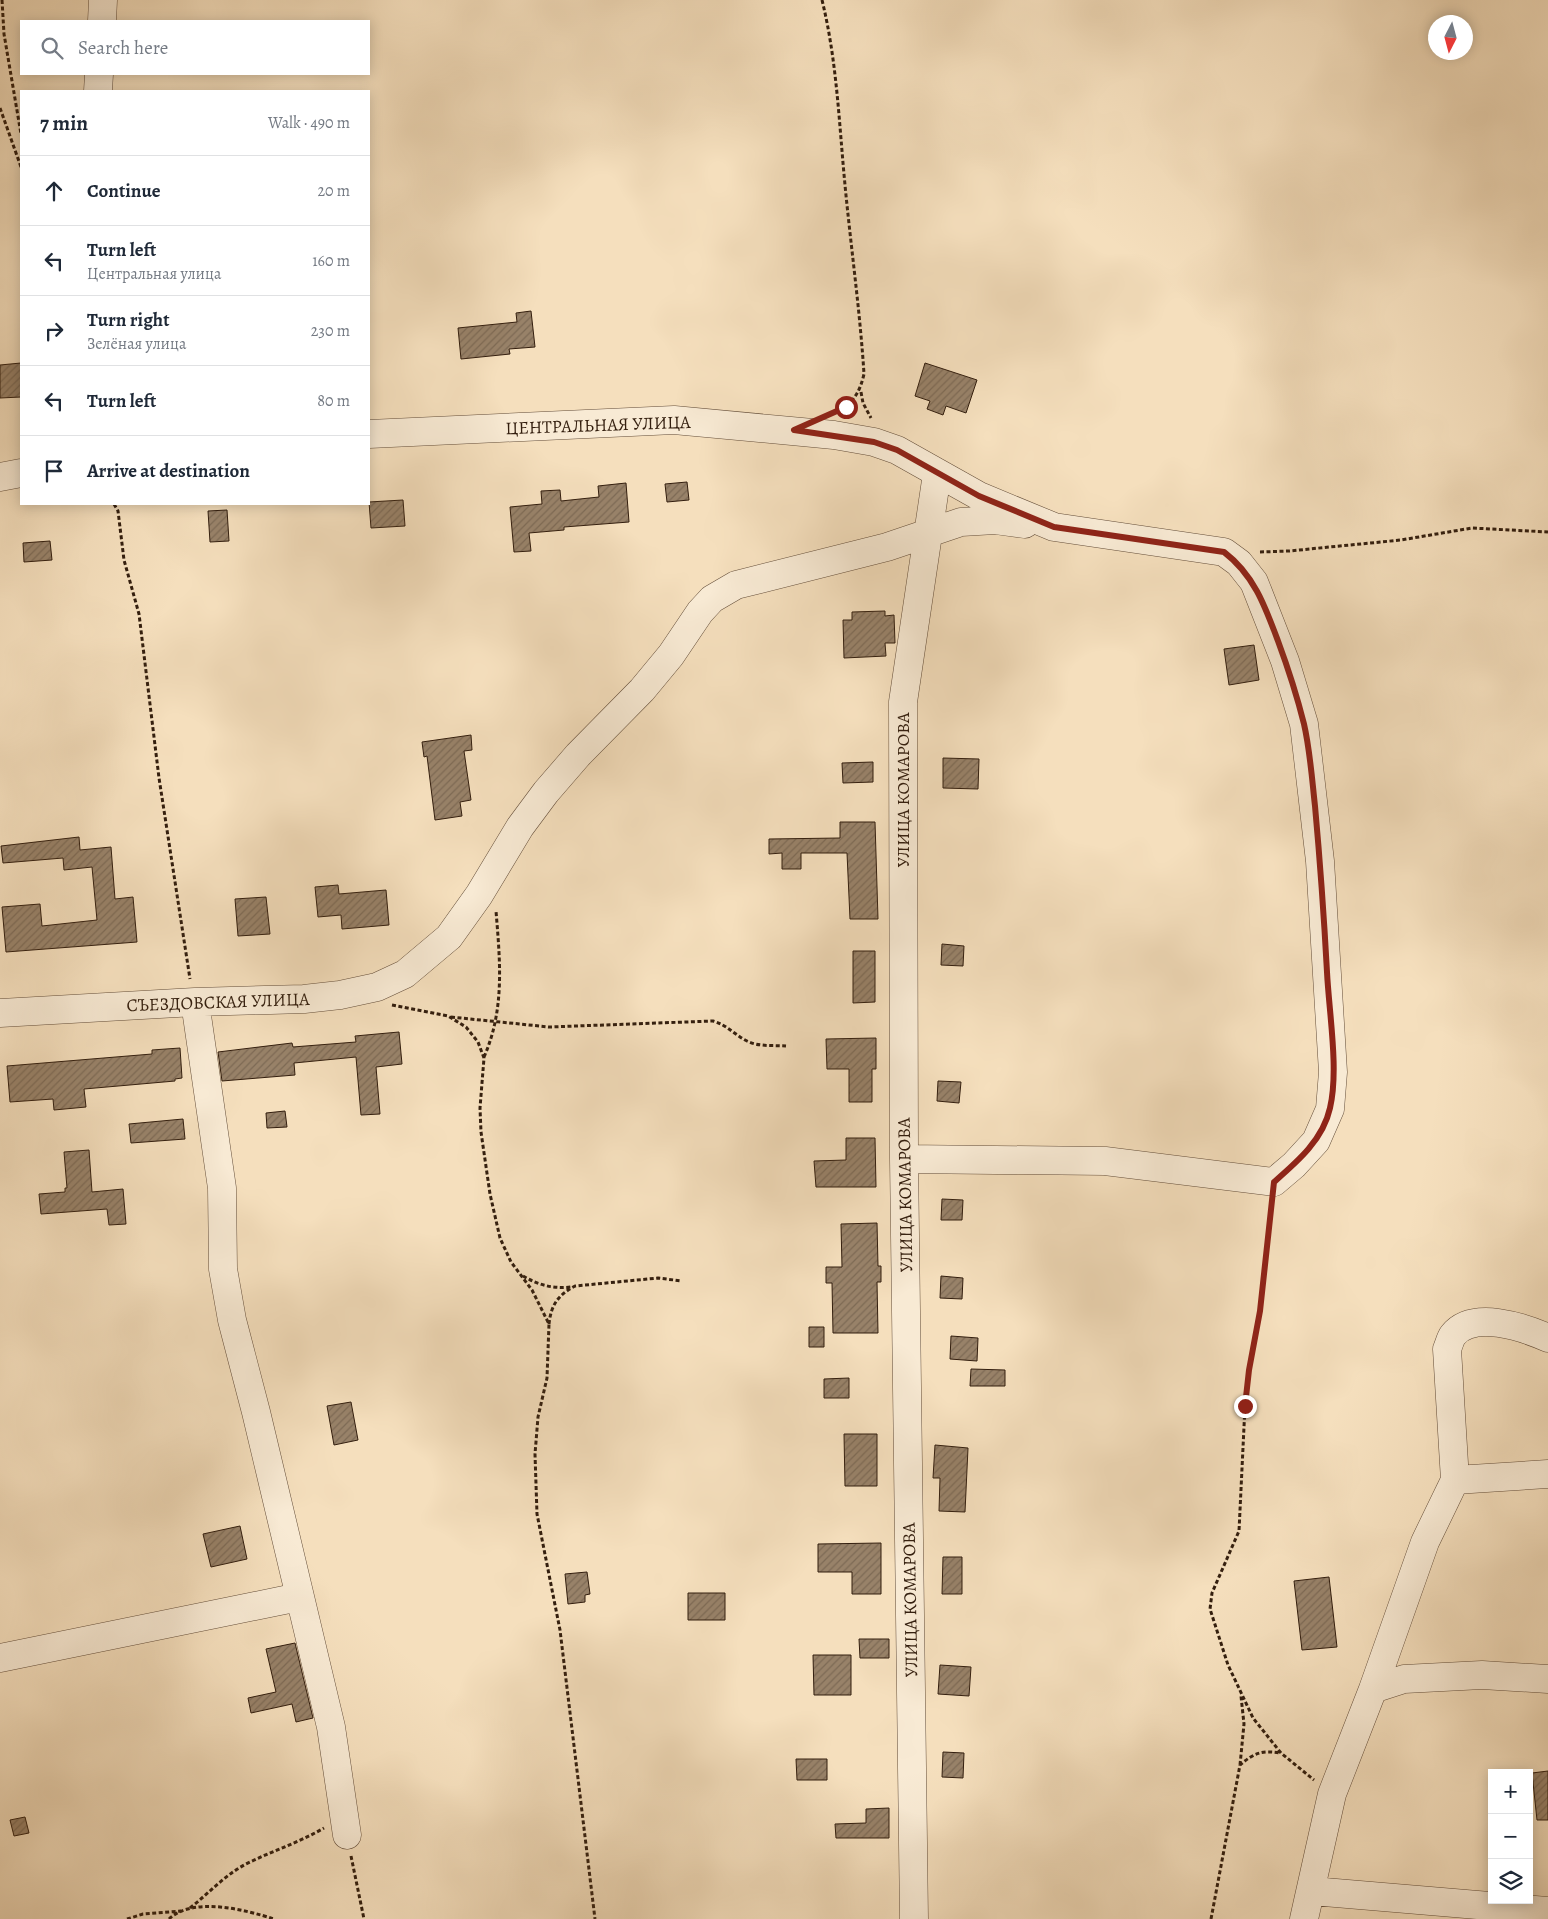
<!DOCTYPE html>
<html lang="en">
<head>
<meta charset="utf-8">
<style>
  body { margin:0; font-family:Alegreya,serif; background:#f6f6f7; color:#1f2937 }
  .controls { position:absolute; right:15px; bottom:15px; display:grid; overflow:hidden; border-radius:0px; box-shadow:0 2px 12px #0003 }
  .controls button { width:45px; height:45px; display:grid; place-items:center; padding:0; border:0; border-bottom:1px solid #e0e1e3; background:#fff; color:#1f2937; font:25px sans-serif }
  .compass { position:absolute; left:1428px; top:15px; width:45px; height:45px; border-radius:50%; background:#fff; box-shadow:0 2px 12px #0003; rotate:186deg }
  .stop { position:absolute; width:15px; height:15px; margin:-11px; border:4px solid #8f2418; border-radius:50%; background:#fff }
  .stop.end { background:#8f2418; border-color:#fff; box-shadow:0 1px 5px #0008 }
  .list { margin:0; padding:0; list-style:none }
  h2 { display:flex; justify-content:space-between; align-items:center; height:65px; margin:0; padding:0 20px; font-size:21px }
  h2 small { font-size:16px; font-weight:400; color:#747a83 }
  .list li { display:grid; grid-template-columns:32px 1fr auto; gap:15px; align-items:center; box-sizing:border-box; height:70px; padding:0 20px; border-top:1px solid #e0e1e3 }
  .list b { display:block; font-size:19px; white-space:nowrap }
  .list p { margin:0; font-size:16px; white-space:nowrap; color:#747a83 }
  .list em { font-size:16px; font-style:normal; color:#747a83 }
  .icon { flex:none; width:28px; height:28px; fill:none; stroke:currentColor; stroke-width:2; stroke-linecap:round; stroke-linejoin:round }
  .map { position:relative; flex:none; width:1548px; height:1919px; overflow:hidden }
  .search { position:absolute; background:#fff; box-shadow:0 2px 12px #0003; left:20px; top:20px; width:350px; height:55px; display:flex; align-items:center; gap:12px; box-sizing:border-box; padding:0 18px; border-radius:0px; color:#747a83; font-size:19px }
  .panel { position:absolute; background:#fff; box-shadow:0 2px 12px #0003; left:20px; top:90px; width:350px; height:415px; border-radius:0px }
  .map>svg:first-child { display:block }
  .building { fill:url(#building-hatch); stroke:#331e0e }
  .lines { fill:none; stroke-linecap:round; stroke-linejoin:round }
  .minor-casing { stroke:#644e3a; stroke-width:29 }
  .path { stroke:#331e0e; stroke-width:3; stroke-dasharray:4 2.5; stroke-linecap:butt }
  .minor { stroke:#f8ead4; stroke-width:28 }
  .route { stroke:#8f2418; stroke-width:6 }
  .labels { text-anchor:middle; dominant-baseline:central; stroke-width:5; stroke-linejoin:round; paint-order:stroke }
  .street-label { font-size:18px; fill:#331e0e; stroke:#f8ead4 }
</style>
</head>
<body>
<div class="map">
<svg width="1548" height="1919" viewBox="0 0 1548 1919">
  <defs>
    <pattern id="building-hatch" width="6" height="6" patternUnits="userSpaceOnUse" patternTransform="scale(1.25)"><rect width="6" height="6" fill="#988269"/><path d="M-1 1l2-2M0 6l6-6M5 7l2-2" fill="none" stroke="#7d6a55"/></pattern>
  </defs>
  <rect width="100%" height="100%" fill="#f5dfbd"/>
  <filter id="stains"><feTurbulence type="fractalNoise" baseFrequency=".004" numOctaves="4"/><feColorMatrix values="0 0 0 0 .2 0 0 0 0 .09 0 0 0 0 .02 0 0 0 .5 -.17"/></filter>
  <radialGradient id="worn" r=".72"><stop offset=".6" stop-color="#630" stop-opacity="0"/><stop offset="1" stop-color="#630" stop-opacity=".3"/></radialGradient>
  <path class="building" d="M531,311L535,347L509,349L510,354L461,359L458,328L517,322L516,313Z
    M21,363V397L0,398V365Z
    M925,363L977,380L966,413L946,406L943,415L927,409L930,401L915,396Z
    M687,482L689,500L667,502L665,484Z
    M626,483L629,522L564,527V530L529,533L531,551L514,552L510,507L542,504L541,491L560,490L561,501L599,497L598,486Z
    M403,500L405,526L371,528L369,502Z
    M227,510L229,541L210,542L208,511Z
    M50,541L52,560L24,562L23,543Z
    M885,611V616L894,615L895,643H885L886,656L844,658L843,620H852V612Z
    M1254,645L1259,680L1229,685L1224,649Z
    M471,735L472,750L464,751L471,800L460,802L462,816L435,820L427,756L424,757L422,742Z
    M943,758L979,759L978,789L943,788Z
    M873,762V782L843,783L842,763Z
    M840,822H875L878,919H850L847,853H801V869H782V853L769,854V839L840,838Z
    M79,837L80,850L111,847L115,899L133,897L137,942L6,952L2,907L40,904L42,926L97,920L92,867L64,870L63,858L3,863L1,846Z
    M338,885L339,894L386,890L389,925L342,929L341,915L318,917L315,887Z
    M266,897L270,934L238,936L235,899Z
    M942,944L964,946L963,966L941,965Z
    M853,951H875V1002L853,1003Z
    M399,1032L402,1064L376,1067L380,1114L361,1115L356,1057L294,1063L295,1075L222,1081L218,1052L292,1043L293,1047L356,1042L355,1036Z
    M876,1038V1069H872V1102H849V1069H827L826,1039Z
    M180,1048L182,1078L175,1079V1081L84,1089L86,1107L54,1110L53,1099L10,1102L7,1066L152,1054V1050Z
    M938,1081L961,1082L959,1103L937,1101Z
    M285,1111L287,1127L267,1128L266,1113Z
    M183,1119L185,1139L131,1143L129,1124Z
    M846,1138H875L876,1187H816L814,1161L846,1160Z
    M89,1150L92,1192L123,1189L126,1224L109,1225L107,1209L41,1214L39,1194L65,1192V1188H67L64,1152Z
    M942,1199L963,1200L962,1220H941Z
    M877,1223L878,1266H881V1282H877L878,1333H833L832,1283H826V1267H842L841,1224Z
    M941,1276L963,1278L962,1299L940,1298Z
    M809,1327H824V1347H809Z
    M951,1336L978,1338L977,1361L950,1359Z
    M971,1369L1005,1370V1386H970Z
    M849,1378V1398H824V1379Z
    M351,1402L358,1440L334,1445L327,1406Z
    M844,1434H877V1486H845Z
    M935,1445L968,1448L965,1512L939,1511L940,1478H933Z
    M240,1526L247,1559L211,1567L203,1534Z
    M881,1543V1594H852V1572H818V1544Z
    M943,1557H962V1594H942Z
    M587,1572L590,1594L585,1595V1602L568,1604L565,1574Z
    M1329,1577L1337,1647L1302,1650L1294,1581Z
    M688,1593H725V1620H688Z
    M859,1639H889V1658H860Z
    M295,1643L313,1718L296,1722L292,1704L251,1713L248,1698L276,1692L266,1649Z
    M813,1655H851V1695H814Z
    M940,1665L971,1667L969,1696L938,1694Z
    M943,1752L964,1753L963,1778L942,1777Z
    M796,1759H827V1780H797Z
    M1548,1771V1820H1537L1532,1773Z
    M889,1808V1838H836L835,1824L866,1823V1809Z
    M25,1817L29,1833L14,1836L10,1820Z"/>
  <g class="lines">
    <g class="minor-casing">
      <path id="minor" d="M102,21L103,0
        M98,91L99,74
        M369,434L674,420L834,435L874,442L897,450L979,496L1054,527L1224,552L1239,563L1254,582L1285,661L1304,724L1320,861L1333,1072L1330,1109L1316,1141L1294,1165L1274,1182L1105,1161L904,1159
        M0,477L21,473
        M195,1002L222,1188L223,1269L232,1320L256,1412L331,1727L347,1835
        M0,1013L195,1002L304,999L340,995L377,987L405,974L449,937L479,895L520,827L546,792L578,755L642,690L671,655L700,612L712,599L736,585L887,547L961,522L995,520L1025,524
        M1455,1480L1548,1474
        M0,1658L299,1597
        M1373,1689L1425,1542L1455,1480L1447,1349C1449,1345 1450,1339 1453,1335C1473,1310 1523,1327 1548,1338
        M1312,1891L1548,1911
        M914,1919L904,1159L903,702L937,474
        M1304,1919L1332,1794L1373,1689L1404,1679L1482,1675L1548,1679"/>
    </g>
    <path class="path" d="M2,0L4,34L21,134
      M822,0C837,61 839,123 845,185C851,248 860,311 864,374C860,392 853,404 836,412
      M0,108L21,167
      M861,392L863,403L871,418
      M114,504L118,511L124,560L139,614L159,778L190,979
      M1260,552L1289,551L1401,540L1472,528L1548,532
      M392,1005L448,1016L466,1027L478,1042L484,1058L480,1108L481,1132L490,1194L500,1238L511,1262L532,1290L549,1324L547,1378L538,1417L535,1454L537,1514L560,1630L595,1919
      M451,1017L549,1027L713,1021C727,1025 735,1035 747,1041C759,1047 773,1045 786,1046
      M484,1057C505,1009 500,961 496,911
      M1272,1203L1260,1311L1249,1370L1245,1406L1239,1531L1212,1593L1210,1609L1228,1665L1253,1718L1281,1753L1314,1780
      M523,1276C538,1285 553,1289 571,1287
      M549,1324C551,1305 558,1295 575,1286L658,1278L682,1281
      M1240,1765L1244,1724L1241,1696
      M351,1856L364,1919
      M190,1908C209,1893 225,1875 246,1864C272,1851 298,1843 324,1828
      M127,1919L143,1914L181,1911
      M169,1919C193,1896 246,1910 274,1919
      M1211,1919L1240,1765C1254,1753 1262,1750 1280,1753"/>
    <use href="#minor" class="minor"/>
  </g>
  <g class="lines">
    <path class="route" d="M846,407L794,430L874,442L897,450L979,496L1054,527L1224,552C1254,575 1265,606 1278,641C1288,668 1297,696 1304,724C1310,750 1312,779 1315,806C1320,861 1324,917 1327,972C1329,1013 1339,1070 1330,1108C1323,1140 1297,1162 1274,1182L1260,1311L1249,1370L1245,1406"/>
  </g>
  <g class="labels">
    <g class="street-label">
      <text transform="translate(598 425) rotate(-2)">ЦЕНТРАЛЬНАЯ УЛИЦА</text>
      <text transform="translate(903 790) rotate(-90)">УЛИЦА КОМАРОВА</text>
      <text transform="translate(218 1002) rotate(-2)">СЪЕЗДОВСКАЯ УЛИЦА</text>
      <text transform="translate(905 1195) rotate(-91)">УЛИЦА КОМАРОВА</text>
      <text transform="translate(910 1600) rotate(-91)">УЛИЦА КОМАРОВА</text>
    </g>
  </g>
  <rect width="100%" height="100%" filter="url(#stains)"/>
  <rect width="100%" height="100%" fill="url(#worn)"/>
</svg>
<div class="controls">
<button>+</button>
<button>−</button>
<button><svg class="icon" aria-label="layers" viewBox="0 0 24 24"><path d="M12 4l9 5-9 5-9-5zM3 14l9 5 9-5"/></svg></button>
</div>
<svg class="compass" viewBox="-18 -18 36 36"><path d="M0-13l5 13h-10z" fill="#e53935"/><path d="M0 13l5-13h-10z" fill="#747a83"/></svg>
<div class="stop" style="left:846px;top:407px"></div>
<div class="stop end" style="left:1245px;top:1406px"></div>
<div class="search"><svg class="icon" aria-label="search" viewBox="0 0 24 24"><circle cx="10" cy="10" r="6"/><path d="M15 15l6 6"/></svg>Search here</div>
<section class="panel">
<h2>7 min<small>Walk · 490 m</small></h2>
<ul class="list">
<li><svg class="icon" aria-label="ahead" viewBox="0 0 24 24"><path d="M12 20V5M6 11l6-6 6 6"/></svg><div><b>Continue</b></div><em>20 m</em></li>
<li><svg class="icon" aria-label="left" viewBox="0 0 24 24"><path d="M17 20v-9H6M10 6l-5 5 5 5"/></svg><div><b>Turn left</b><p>Центральная улица</p></div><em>160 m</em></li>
<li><svg class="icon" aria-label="right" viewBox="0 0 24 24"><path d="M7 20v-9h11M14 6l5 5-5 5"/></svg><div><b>Turn right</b><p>Зелёная улица</p></div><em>230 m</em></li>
<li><svg class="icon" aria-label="left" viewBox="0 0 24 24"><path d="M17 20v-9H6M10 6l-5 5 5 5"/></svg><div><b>Turn left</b></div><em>80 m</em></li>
<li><svg class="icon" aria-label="arrive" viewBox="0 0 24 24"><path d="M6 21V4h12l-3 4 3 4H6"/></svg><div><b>Arrive at destination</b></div></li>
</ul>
</section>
</div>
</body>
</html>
